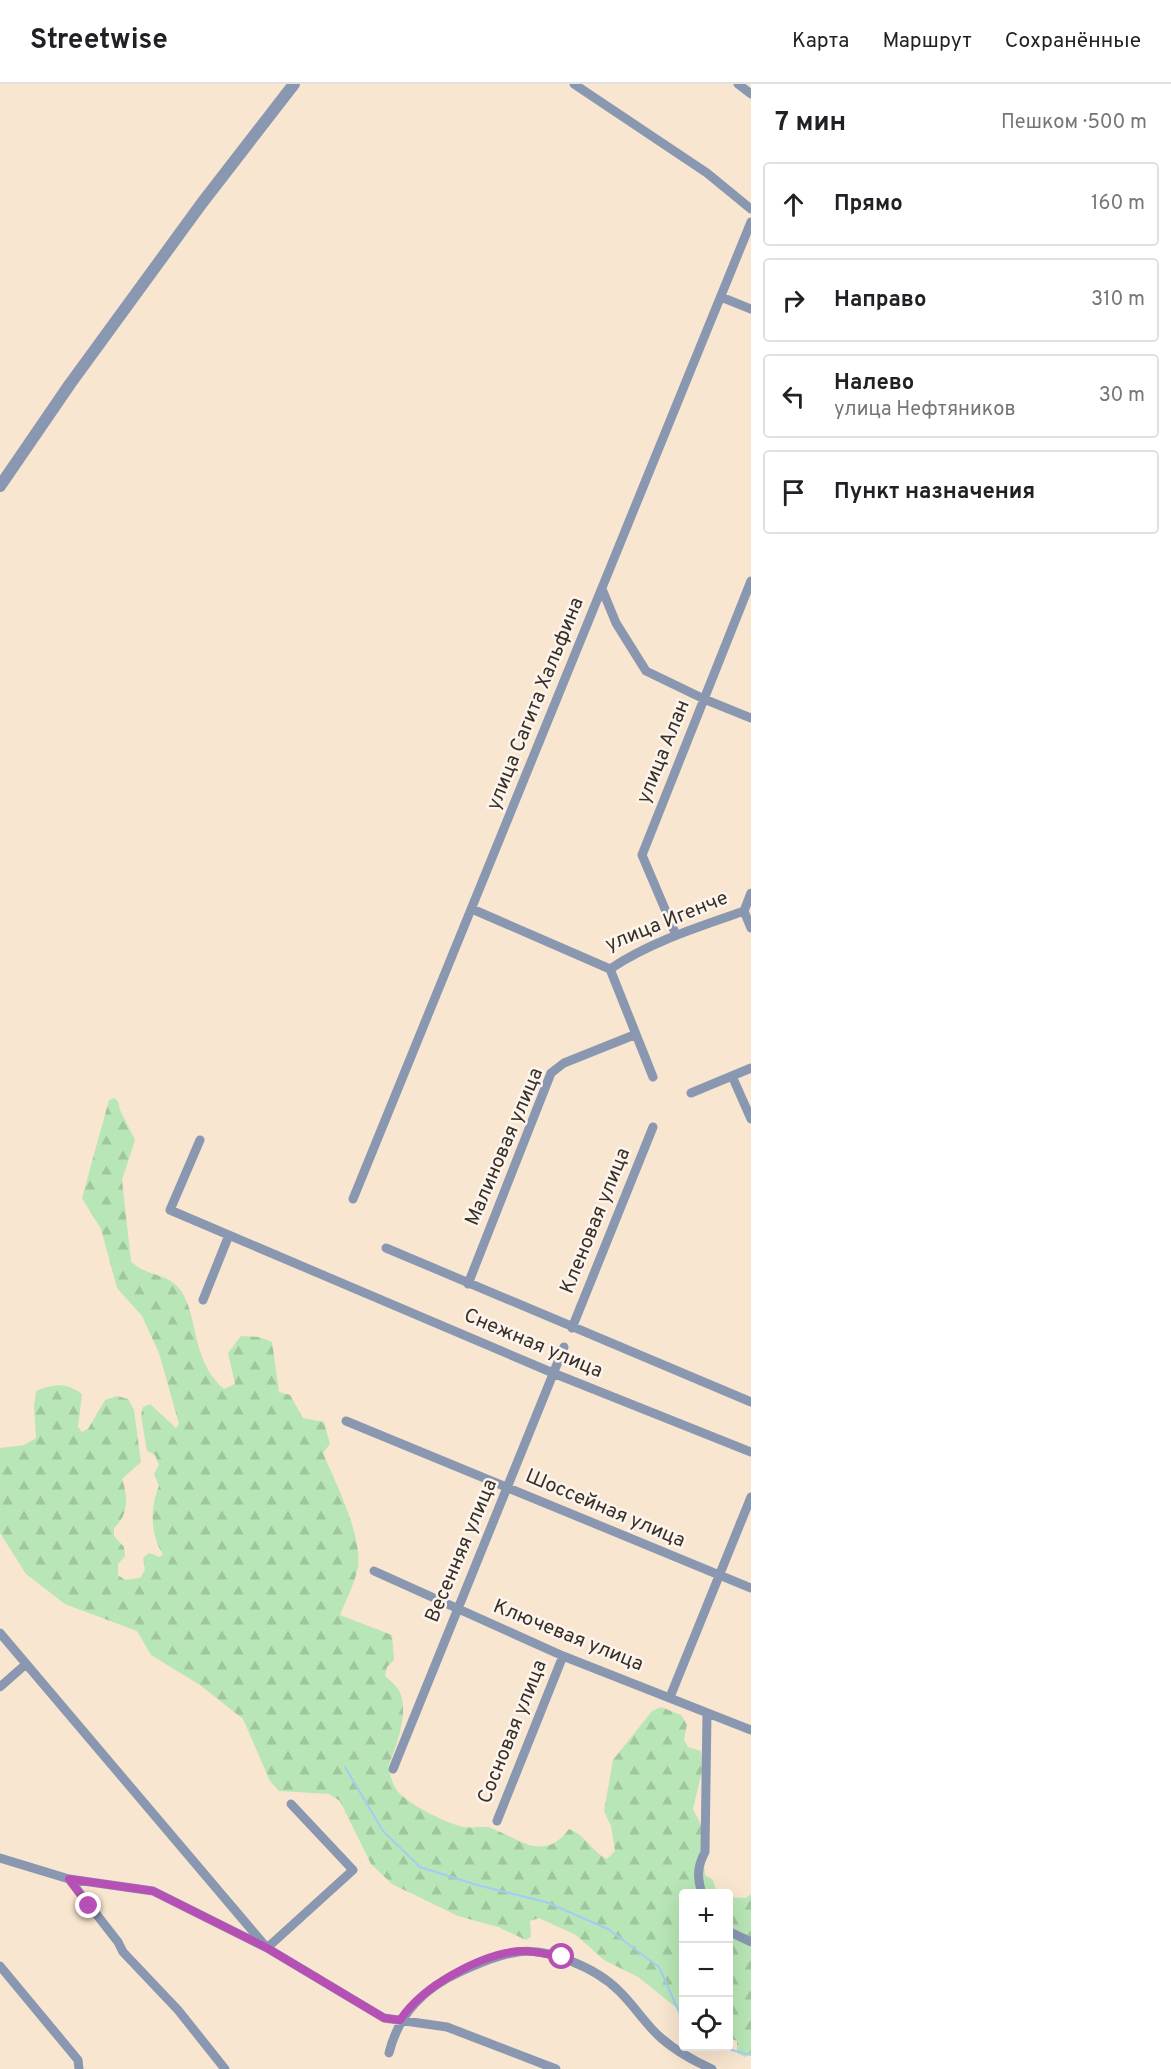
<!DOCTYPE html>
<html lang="ru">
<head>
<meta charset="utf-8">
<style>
  body { margin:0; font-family:Overpass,sans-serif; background:#f6f6f6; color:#202124 }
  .controls { position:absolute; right:18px; bottom:18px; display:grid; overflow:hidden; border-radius:6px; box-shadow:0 6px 24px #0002 }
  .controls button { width:54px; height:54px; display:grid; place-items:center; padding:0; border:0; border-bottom:2px solid #e0e0e0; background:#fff; color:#202124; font:30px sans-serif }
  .stop { position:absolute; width:18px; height:18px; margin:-14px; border:4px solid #b750b5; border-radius:50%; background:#fff }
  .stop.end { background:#b750b5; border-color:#fff; box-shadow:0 2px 6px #0008 }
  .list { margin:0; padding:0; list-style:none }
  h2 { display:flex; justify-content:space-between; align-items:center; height:78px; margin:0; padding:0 24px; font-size:26px }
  h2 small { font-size:20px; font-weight:400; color:#757577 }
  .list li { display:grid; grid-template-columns:39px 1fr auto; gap:18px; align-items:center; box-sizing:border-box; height:84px; margin:0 12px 12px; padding:0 12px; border:2px solid #e0e0e0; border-radius:6px }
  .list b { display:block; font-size:22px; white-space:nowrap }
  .list p { margin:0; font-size:20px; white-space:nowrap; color:#757577 }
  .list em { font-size:20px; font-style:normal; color:#757577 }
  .icon { flex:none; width:33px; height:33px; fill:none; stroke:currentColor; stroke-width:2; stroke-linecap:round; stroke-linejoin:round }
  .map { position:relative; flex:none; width:751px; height:1985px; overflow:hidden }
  header { display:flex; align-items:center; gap:36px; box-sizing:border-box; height:84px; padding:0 30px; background:#fff; border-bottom:2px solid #e0e0e0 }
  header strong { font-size:28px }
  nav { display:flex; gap:33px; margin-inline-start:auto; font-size:21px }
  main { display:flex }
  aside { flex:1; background:#fff }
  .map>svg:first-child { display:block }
  .forest { fill:url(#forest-firs) }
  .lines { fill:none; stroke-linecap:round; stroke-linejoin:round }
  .stream { stroke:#a2cdf7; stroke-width:2 }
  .minor { stroke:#8997b1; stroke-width:9 }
  .tertiary { stroke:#8997b1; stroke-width:12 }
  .route { stroke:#b750b5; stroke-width:8 }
  .labels { text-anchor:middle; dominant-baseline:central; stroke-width:5; stroke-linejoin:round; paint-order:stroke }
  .street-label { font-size:20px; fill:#373027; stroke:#fdf5ed }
</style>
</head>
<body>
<header>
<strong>Streetwise</strong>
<nav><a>Карта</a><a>Маршрут</a><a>Сохранённые</a></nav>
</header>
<main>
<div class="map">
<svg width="751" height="1985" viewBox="0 0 751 1985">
  <defs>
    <pattern id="forest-firs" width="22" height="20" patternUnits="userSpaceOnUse" patternTransform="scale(1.5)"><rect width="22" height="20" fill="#b8e6b6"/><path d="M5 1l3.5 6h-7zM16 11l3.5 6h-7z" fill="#9fc69c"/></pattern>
  </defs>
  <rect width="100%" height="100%" fill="#f9e6d0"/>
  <path class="forest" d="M114,1014L118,1017L120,1026L135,1056L122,1096L131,1177C143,1191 163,1189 176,1201C200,1224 188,1274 224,1305L235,1300L228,1269L241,1252L259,1253L272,1258L279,1308L290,1311L303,1334L324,1338L330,1360L323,1369C336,1400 362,1450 358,1483C355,1499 346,1516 340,1531L392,1551L394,1576L387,1583L385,1592C389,1596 395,1600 398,1605C411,1624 396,1664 388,1683C390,1689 392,1699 396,1705C405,1719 447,1740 464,1743C473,1745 483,1741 491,1744C520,1755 544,1779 569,1745C586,1751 591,1767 607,1775L615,1767L611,1742L604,1727L613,1676L652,1627L661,1623L681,1631L687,1640L684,1656L688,1663L701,1667L703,1683L693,1725L701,1741L705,1791L713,1796L717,1809L684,1810L683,1929L638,1893L604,1876L576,1851L539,1834L530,1837L531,1853L526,1856L498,1843L458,1832L392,1800L371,1780L340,1717L329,1710L279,1707L270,1697L243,1635L200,1601L151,1571L137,1547L65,1520L26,1490L0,1449V1364L24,1361L36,1354L34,1322L36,1307C55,1300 65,1298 82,1310L78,1343L82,1348L88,1345L105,1316L117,1312L128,1315L134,1326L141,1378L122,1395C128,1412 129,1431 114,1444V1452L124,1463L125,1472L118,1480V1491L125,1496L140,1494L145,1486L143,1474L149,1469L160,1473L163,1470C150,1451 150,1422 159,1402L154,1390L159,1381L155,1371L147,1367L141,1331L143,1323L150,1320L176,1344L179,1340L159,1269L142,1232L117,1204L101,1145L82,1114L109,1016Z
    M751,1810V1969L745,1973L737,1969V1957L729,1954L728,1813L746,1814Z"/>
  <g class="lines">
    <path class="stream" d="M345,1683L383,1747L420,1783L477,1801L546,1818L608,1845L659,1883L684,1939
      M717,1962L751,1971"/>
    <path class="minor" d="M574,0L707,89L751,125
      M738,0L751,10
      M721,213L751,225
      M602,505L616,539L646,587L704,615L751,634
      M751,809L744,827L751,844
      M472,825L610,885
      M676,851L642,771L751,497
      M610,885C650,858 698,843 744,827
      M610,885L653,993
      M732,992L751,1035
      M691,1009L751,984
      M200,1056L170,1126L553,1289L751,1368
      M353,1115L751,138
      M386,1164L751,1318
      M468,1200L551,989L564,979L634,951
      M203,1216L229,1151
      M572,1244L653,1043
      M346,1337L751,1504
      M374,1487L563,1572L751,1646
      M0,1549L267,1864L353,1786L291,1720
      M0,1603L26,1580
      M670,1613L751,1413
      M393,1685L564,1263
      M497,1737L563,1572
      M0,1774L69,1795L153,1807L267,1864L384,1934L447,1943L556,1985
      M69,1795L118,1858L123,1868L178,1926L225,1985
      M702,1810C697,1793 697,1783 705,1768L707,1629
      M728,1847L751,1858
      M0,1882L78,1976L79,1985
      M389,1969C399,1929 424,1904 462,1887C480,1879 498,1871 518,1868C548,1863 597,1885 618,1906C634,1921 645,1940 661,1954C676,1967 694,1977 712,1985"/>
    <path class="tertiary" d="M0,402L70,300L202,119L294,0"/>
  </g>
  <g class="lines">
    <path class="route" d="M89,1822L69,1795L153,1807L267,1864L384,1934L400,1936C422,1903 480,1870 520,1867C533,1866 549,1871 562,1873"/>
  </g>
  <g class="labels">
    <g class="street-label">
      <text transform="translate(536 620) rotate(-68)">улица Сагита Хальфина</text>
      <text transform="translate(664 668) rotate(-68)">улица Алан</text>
      <text transform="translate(667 838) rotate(-22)">улица Игенче</text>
      <text transform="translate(505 1063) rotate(-67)">Малиновая улица</text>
      <text transform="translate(596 1137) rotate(-68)">Кленовая улица</text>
      <text transform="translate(533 1260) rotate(23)">Снежная улица</text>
      <text transform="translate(605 1425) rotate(23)">Шоссейная улица</text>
      <text transform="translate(462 1467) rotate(-67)">Весенняя улица</text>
      <text transform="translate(568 1552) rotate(22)">Ключевая улица</text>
      <text transform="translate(513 1648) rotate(-68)">Сосновая улица</text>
    </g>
  </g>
</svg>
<div class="controls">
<button>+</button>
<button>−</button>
<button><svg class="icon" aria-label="locate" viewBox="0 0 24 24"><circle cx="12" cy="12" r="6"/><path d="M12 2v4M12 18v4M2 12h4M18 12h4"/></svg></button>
</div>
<div class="stop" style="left:562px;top:1873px"></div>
<div class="stop end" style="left:89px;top:1822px"></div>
</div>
<aside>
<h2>7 мин<small>Пешком · 500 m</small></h2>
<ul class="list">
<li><svg class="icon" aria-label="ahead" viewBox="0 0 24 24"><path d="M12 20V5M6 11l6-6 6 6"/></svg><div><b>Прямо</b></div><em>160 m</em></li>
<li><svg class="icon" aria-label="right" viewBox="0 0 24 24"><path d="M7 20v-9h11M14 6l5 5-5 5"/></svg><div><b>Направо</b></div><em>310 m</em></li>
<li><svg class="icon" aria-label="left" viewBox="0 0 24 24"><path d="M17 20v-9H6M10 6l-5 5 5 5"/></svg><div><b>Налево</b><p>улица Нефтяников</p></div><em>30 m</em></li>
<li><svg class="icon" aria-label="arrive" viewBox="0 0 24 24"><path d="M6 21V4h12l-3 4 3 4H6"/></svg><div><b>Пункт назначения</b></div></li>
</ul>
</aside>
</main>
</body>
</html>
